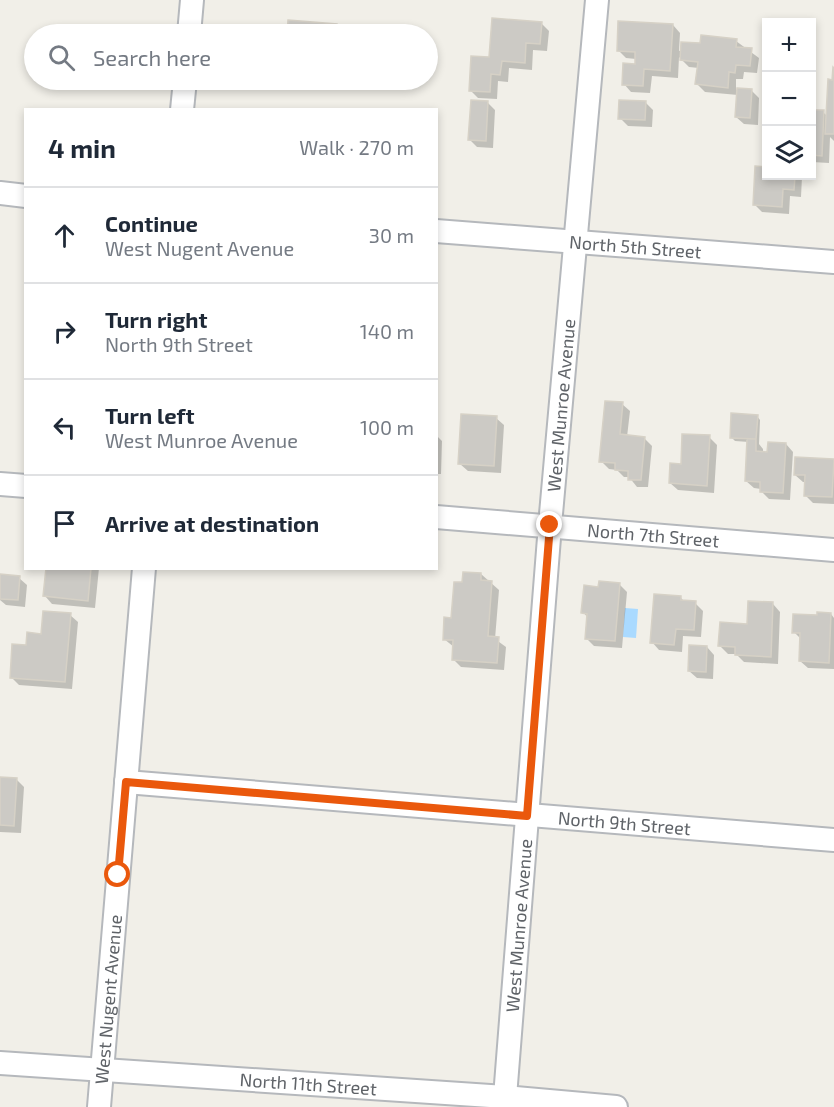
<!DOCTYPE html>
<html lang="en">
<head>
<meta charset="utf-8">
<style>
  body { margin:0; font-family:"Exo 2",sans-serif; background:#f2f2f3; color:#1f2937 }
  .controls { position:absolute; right:18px; top:18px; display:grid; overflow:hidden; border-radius:0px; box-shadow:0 3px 9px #0003 }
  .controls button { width:54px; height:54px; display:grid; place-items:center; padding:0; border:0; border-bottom:2px solid #e0e1e3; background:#fff; color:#1f2937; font:30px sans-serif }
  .stop { position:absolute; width:18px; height:18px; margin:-14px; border:4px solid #ea580c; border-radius:50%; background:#fff }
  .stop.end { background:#ea580c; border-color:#fff; box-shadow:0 2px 6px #0008 }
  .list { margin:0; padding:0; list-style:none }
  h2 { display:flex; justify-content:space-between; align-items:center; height:78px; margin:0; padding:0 24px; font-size:26px }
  h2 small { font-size:20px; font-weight:400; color:#747a83 }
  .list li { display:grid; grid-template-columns:39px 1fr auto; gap:18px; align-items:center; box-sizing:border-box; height:96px; padding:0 24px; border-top:2px solid #e0e1e3 }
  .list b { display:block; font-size:22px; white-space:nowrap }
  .list p { margin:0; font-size:20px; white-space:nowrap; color:#747a83 }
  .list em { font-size:20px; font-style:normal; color:#747a83 }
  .icon { flex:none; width:33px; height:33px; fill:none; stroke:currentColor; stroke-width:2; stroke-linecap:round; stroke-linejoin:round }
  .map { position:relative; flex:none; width:834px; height:1107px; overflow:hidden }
  .search { position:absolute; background:#fff; box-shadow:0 3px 9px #0003; left:24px; top:24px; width:414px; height:66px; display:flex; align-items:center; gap:15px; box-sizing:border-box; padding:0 21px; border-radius:33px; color:#747a83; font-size:22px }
  .panel { position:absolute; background:#fff; box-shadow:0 3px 9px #0003; left:24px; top:108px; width:414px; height:462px; border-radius:0px }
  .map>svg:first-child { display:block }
  .water { fill:#aadaff }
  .shadow { fill:#0003 }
  .building { fill:#cccac5; stroke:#d6d1c6; stroke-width:1.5 }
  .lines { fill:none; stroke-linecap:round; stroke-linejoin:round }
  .minor-casing { stroke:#b5b8bc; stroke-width:26 }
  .minor { stroke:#fff; stroke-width:22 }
  .route { stroke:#ea580c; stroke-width:8 }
  .labels { text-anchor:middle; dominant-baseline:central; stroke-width:5; stroke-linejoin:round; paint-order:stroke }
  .street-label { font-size:18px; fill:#5f6368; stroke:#fff }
</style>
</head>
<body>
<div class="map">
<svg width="834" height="1107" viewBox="0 0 834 1107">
  <rect width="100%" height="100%" fill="#f1efe8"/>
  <path class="water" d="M625,608L638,609L636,638L623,637Z"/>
  <path class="shadow" d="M289,22L336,25L344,34H288Z
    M541,23L549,31L547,51L533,50L532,70L509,68L508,82L498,81L497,99L478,98L470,90L490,59Z
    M673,25L680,33L679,51L701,45L736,41L759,58L757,73L744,72L743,79H736V90L752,91L759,98L758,125L744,124L736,117L738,95L705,92L697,84L699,68L689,67L679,57L678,78L652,76L650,93L631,92L624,84L636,65V59L626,58L618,50Z
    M834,71V141L830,137L829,163L812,162V111L823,112L827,116Z
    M488,103L495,110L493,148L477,147L469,139Z
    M646,103L653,110L652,127L628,126L620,118Z
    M756,168H766V176H800L802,177L801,197L790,196L789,214L762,212L754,204Z
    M622,404L630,411L627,437L644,438L652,446L648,487H637L629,477H624L617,470L609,469L601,461Z
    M757,416L760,420L759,444L763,449V453L769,454L786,444L793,452L790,500L769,499L761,491V489L754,488L746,481L749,442L735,441L731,437Z
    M496,418L504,425L501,473L468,471L460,464Z
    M436,435L442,441L441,474H436Z
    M709,437L717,445L714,493L678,490L670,483L682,465Z
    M796,459L834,461V504L813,503L805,495L806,482H803L795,475Z
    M47,568H99L95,608L52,604L45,596Z
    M481,574L499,590L495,639L506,647L504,670L461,667L453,659L454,647L444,639L464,584Z
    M0,576L19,578L27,585L25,607L6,605L0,600Z
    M619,584L627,592L622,648L594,646L586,638L588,618L583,612L600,588Z
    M680,597L685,602L695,603L703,611L701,637L683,636L682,652L659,650L652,642Z
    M773,604L780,612L778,664L744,662L736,654H728L720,646Z
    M831,614L834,618V669L808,668L800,661L801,639L794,632L818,617Z
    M70,615L78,622L72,689L19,685L11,677L42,635Z
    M707,647L714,655L713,679L697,678L689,671Z
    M0,778L16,779L24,787L21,833L0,832Z"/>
  <path class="building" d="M492,18L542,22L540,44L526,43L525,63L502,61L500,75L491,74L490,92L469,91L471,56L489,57Z
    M288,20L337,24L336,34H287Z
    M618,21L673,24L670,71L644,69L643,86L622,85L623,63L635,64V52L617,51Z
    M701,35L737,39L736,47L752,48L750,66L736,65L735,73L729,72L728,88L695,84L698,62L680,60L681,42L700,43Z
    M833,67L834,68V134H825L828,79L832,80Z
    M737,88L752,89L750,118L735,117Z
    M471,100L488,101L486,141L468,140Z
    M619,100L646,101L645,120L618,119Z
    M812,110H824L822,156L812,155Z
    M755,166L766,167V176H795L794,190L783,189L782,207L753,205Z
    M605,401L623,402L620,434L645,437L641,480H628V471L615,470V463L599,462Z
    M731,413L758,415L756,439L730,438Z
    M461,414L497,416L494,466L458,464Z
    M682,434L710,435L707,486L669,483L670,463L681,464Z
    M747,439H756V451L767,452L768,442L786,443L783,493L760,492V482L745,481Z
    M795,457L834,459L832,497L804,496L805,475H794Z
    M46,568H91L88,601L43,596Z
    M463,572L481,573V580L492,581L488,636L499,637L497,663L452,660L453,640H443L444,617L451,618L454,582H462Z
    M0,574L20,576L18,600L0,599Z
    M599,581L620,583L615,641L585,639L587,614L581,613L584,585L598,587Z
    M654,594L681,596V600L696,601L694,630L676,629L674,645L650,643Z
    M748,601L773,602L771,657L735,655V647L718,646L720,622L747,624Z
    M43,611L71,613L65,682L10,678L12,644L26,645L27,632L41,634Z
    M817,612L831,613L829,663L799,661L800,633H792L793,614L817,615Z
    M689,645L707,646L706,672L688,671Z
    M0,777L17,778L14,826L0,825Z"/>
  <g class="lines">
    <g class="minor-casing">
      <g id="minor">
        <path d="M189,34L192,0"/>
        <path d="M182,110L185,80"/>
        <path d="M0,193L26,196"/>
        <path id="s1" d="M436,231L834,262"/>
        <path d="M0,484L26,486"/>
        <path id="s2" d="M436,517L834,550"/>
        <path id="s3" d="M126,782L834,840"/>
        <path id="s4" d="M0,1063L505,1097L616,1107"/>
        <path id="s5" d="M505,1097L550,525L597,0"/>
        <path id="s6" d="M99,1107L144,568"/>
      </g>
    </g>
    <use href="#minor" class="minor"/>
  </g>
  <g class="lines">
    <path class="route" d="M118,875L126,782L527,816L550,525"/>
  </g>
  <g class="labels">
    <g class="street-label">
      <text stroke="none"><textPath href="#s1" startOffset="200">North 5th Street</textPath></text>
      <text stroke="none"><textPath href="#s5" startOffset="694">West Munroe Avenue</textPath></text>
      <text stroke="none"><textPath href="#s2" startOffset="218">North 7th Street</textPath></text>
      <text stroke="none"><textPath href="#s3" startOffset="500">North 9th Street</textPath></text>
      <text stroke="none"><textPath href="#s5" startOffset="172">West Munroe Avenue</textPath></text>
      <text stroke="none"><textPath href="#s6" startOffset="108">West Nugent Avenue</textPath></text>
      <text stroke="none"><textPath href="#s4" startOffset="309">North 11th Street</textPath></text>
    </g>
  </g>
</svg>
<div class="controls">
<button>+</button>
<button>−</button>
<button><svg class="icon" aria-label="layers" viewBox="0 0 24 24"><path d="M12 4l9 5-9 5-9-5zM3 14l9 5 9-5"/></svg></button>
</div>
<div class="stop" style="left:118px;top:875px"></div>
<div class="stop end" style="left:550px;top:525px"></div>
<div class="search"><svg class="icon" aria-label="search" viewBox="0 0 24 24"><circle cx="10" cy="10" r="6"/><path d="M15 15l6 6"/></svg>Search here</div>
<section class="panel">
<h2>4 min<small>Walk · 270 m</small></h2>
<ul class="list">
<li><svg class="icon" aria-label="ahead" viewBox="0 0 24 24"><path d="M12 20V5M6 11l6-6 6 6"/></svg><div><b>Continue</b><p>West Nugent Avenue</p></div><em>30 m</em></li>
<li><svg class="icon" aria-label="right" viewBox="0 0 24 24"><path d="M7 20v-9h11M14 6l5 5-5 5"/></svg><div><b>Turn right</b><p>North 9th Street</p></div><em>140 m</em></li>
<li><svg class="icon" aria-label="left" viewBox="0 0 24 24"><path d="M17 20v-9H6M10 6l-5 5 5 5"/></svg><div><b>Turn left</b><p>West Munroe Avenue</p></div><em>100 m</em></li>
<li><svg class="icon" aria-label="arrive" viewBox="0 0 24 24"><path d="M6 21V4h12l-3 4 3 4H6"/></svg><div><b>Arrive at destination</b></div></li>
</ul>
</section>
</div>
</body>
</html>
